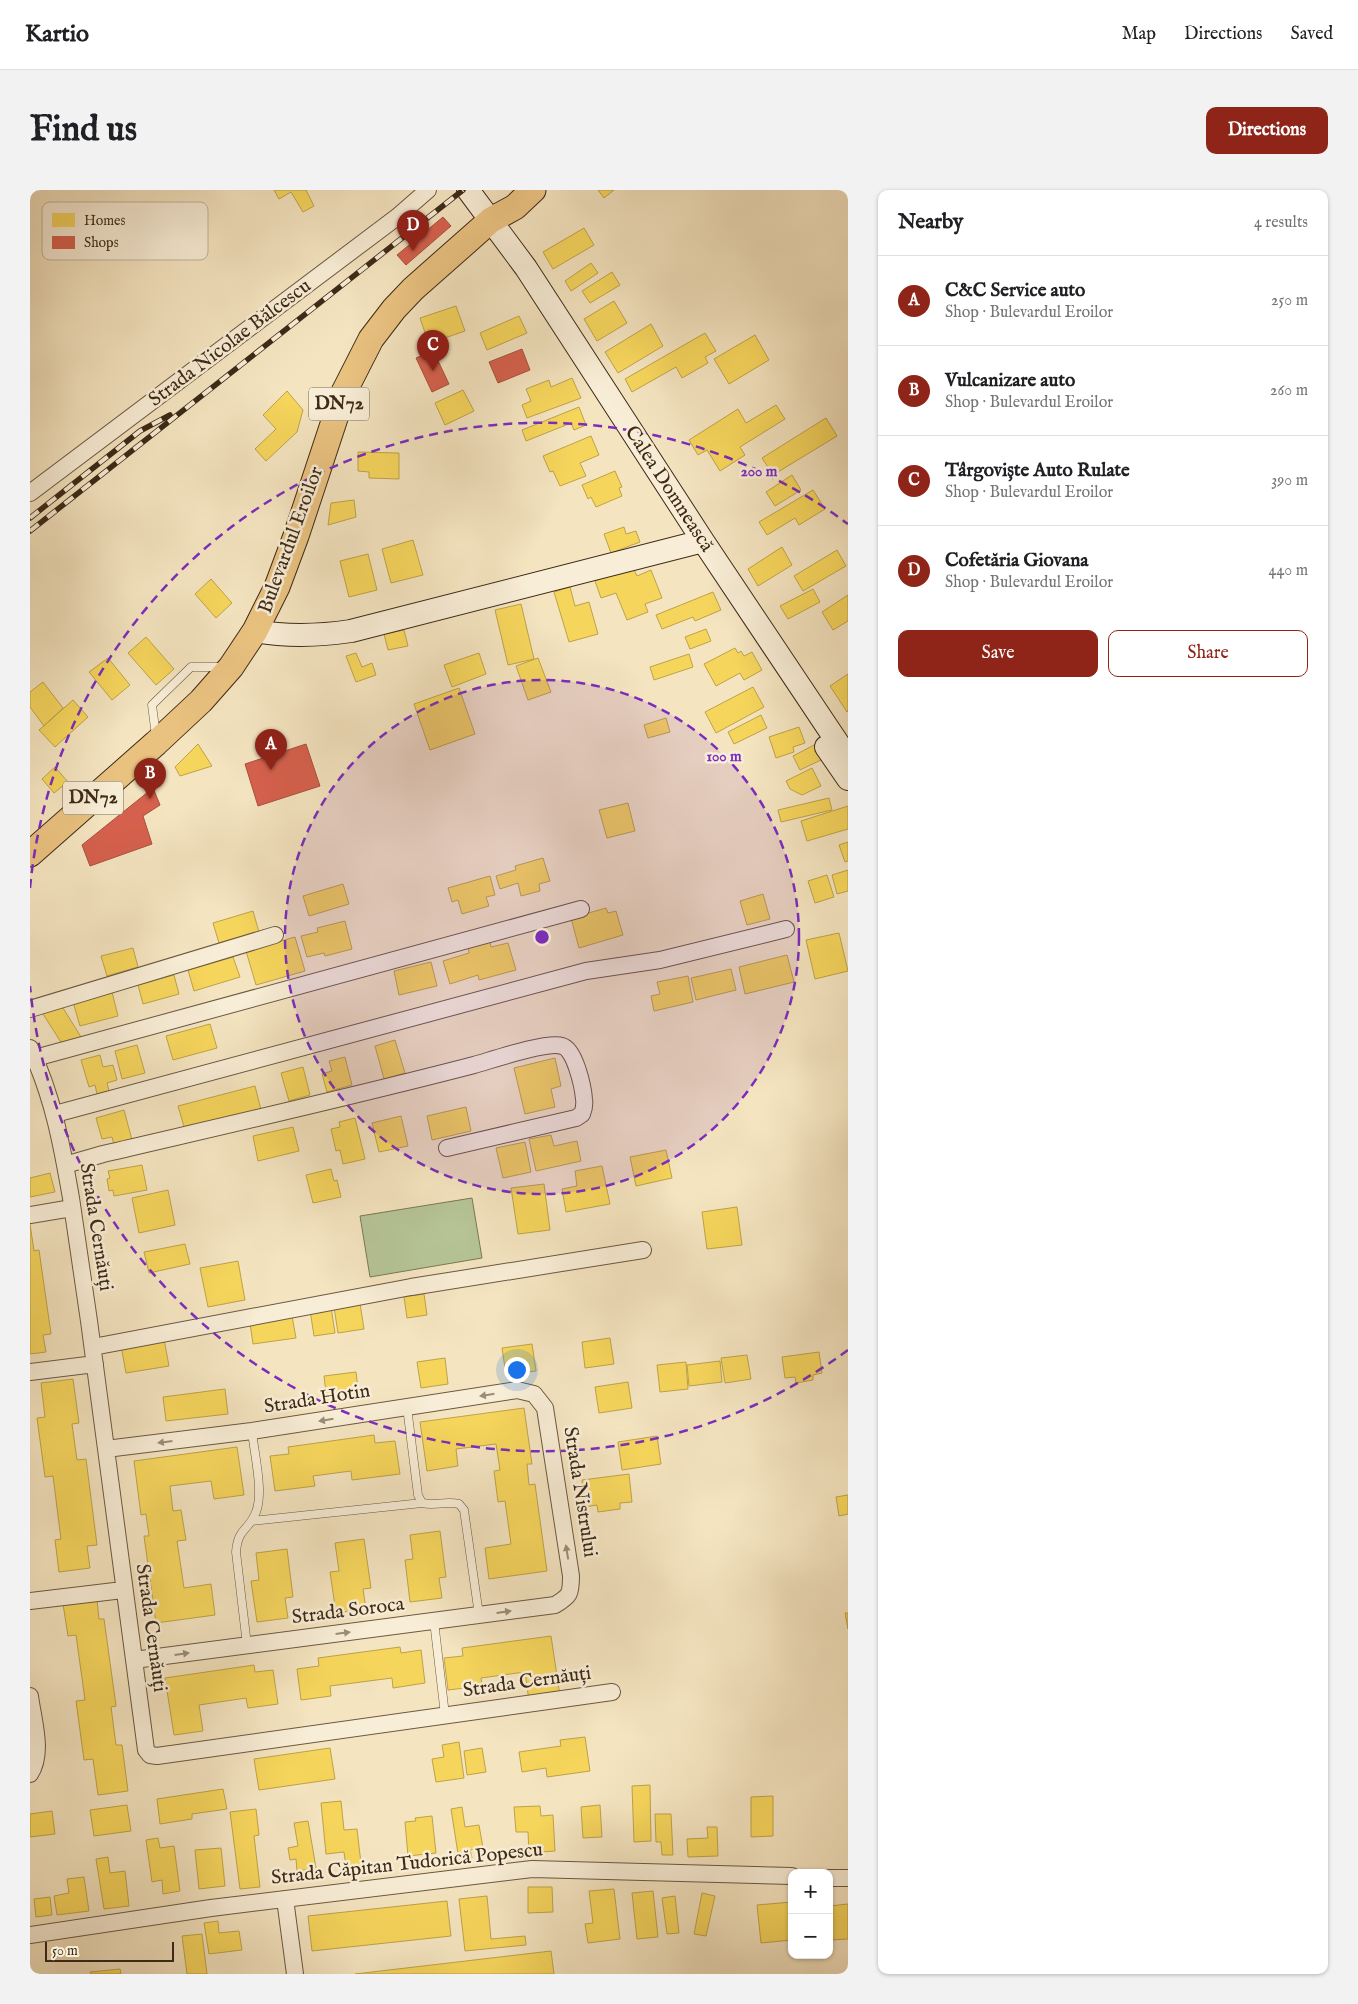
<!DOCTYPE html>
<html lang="en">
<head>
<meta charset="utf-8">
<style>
  body { margin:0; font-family:"IM FELL English",serif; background:#f2f2f2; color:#202124 }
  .controls { position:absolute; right:15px; bottom:15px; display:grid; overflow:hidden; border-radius:10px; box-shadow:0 1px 4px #0004 }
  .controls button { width:45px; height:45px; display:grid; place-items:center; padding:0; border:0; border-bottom:1px solid #e0e0e0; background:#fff; color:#202124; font:25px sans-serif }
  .scale { position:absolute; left:15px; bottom:12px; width:129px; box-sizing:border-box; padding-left:5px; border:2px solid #3d2a17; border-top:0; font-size:14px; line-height:18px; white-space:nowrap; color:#3d2a17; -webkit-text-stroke:4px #f8edd6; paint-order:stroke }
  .you { position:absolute; left:486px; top:1179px; width:18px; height:18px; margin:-12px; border:4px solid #fff; border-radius:50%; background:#1a73e8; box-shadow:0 0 0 8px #1a73e833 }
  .badge { display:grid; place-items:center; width:32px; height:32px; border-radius:50%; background:#8f2418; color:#fff; font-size:16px; font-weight:700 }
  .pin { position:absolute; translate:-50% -41px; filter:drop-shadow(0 1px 2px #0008) }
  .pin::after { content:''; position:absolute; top:26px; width:18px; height:15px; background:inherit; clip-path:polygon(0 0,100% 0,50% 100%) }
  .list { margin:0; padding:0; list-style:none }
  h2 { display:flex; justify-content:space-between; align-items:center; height:65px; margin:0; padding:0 20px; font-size:21px }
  h2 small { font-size:16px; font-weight:400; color:#757577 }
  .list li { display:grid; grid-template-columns:32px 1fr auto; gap:15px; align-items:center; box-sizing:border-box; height:90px; padding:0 20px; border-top:1px solid #e0e0e0 }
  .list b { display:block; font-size:19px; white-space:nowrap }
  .list p { margin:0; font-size:16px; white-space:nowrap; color:#757577 }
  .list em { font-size:16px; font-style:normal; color:#757577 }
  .actions { display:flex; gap:10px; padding:15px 20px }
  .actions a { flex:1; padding:11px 0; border:1px solid #8f2418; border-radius:10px; text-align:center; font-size:18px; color:#8f2418 }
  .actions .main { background:#8f2418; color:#fff }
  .map { position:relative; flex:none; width:818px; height:1784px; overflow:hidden; border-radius:10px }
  header { display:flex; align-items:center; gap:30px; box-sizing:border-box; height:70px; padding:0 25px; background:#fff; border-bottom:1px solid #e0e0e0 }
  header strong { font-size:24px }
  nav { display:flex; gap:28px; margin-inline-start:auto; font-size:18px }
  .intro { display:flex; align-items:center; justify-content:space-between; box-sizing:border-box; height:120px; padding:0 30px }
  h1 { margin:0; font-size:35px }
  .button { padding:12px 22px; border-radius:10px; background:#8f2418; color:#fff; font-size:18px; font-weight:700 }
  main { display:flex; gap:30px; padding:0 30px }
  aside { flex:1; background:#fff; border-radius:10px; box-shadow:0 1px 4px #0004 }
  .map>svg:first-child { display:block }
  .green { fill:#b6c597; stroke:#7a7857 }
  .homes { fill:#f6d55c; stroke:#bea247 }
  .shops { fill:#d6604d; stroke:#a8503d }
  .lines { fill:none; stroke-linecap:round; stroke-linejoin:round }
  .lane-casing { stroke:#6b5841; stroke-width:9 }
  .street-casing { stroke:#6b5841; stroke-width:18 }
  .secondary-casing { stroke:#3d2a17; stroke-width:24 }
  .primary-casing { stroke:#3d2a17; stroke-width:27 }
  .lane { stroke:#f8edd6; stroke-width:8 }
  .street { stroke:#f8edd6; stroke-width:16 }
  .secondary { stroke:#f8edd6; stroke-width:22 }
  .primary { stroke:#eac280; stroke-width:25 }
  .rail-casing { stroke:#3d2a17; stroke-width:5.5 }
  .rail { stroke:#f8edd6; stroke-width:4; stroke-dasharray:11; stroke-linecap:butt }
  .oneway { fill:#9a8c76 }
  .ring { fill:none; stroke:#7b2cbf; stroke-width:2.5; stroke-dasharray:9 6 }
  .labels { text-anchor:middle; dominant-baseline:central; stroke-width:5; stroke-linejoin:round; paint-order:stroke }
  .shield { fill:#f8edd6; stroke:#756450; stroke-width:1 }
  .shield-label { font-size:19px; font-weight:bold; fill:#3d2a17 }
  .street-label { font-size:20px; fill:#3d2a17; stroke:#f8edd6 }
  .key { fill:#f8edd6; stroke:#c0b29d; stroke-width:1 }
  .key-label { font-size:14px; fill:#3d2a17 }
  .centre { fill:#7b2cbf; stroke:#f8edd6; stroke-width:2.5 }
  .ring-label { font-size:15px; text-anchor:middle; font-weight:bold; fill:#7b2cbf; stroke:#f8edd6; stroke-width:5; stroke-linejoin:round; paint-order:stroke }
</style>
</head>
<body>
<header>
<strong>Kartio</strong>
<nav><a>Map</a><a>Directions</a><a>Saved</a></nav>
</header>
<div class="intro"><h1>Find us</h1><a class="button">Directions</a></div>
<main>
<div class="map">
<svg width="818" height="1784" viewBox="0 0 818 1784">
  <rect width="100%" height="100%" fill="#f4e4c0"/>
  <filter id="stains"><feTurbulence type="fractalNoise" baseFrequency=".004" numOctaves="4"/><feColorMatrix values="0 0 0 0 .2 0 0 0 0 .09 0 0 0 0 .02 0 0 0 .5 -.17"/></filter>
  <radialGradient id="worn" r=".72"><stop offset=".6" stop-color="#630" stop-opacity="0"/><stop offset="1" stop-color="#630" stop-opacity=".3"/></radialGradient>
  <path class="green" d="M442,1008L452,1068L340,1087L330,1026Z"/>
  <path class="homes" d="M244,0H276L284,16L273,22L261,2L249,9Z
    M568,0H584L574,8Z
    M554,38L564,55L523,79L513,62Z
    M561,73L568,83L541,101L535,91Z
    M582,82L590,95L560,113L552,101Z
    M584,111L597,133L567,151L554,129Z
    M426,116L435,141L412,149L413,153L400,157L390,128Z
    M489,126L497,143L457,160L450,143Z
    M621,134L633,156L588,183L575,162Z
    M675,143L686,161L675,167L678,173L652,188L646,177L602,202L595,189Z
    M725,145L739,170L699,194L684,169Z
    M542,188L551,208L497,228L492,215L501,211L496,199L519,190L521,197Z
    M433,200L444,221L415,235L405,213Z
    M257,201L273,220L267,242L236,271L225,259L246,239L233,225Z
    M746,215L755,229L710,257L715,265L690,281L677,260L668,265L659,250L708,219L716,233Z
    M549,217L556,235L544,240L541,233L496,251L492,240Z
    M796,228L807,246L743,285L732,268Z
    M561,246L569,265L550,273L556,286L530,296L523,281L520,282L513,266Z
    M328,262L369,263V289L339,288V282L328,281Z
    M585,281L592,297L589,298L592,306L566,317L561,307L558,309L552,295Z
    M762,285L771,300L745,316L736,302Z
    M783,300L795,319L769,335L765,328L737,345L729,332Z
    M324,310L326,327L298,335L301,313Z
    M594,337L596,344L606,341L610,352L581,363L574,344Z
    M383,350L393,385L361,393L352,359Z
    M752,357L762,375L728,396L718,379Z
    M807,360L816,376L773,401L764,386Z
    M338,364L347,400L319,407L310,371Z
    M603,377L607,386L621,380L632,408L615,414L618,422L597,430L586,403L571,408L565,391Z
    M181,389L202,413L186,428L165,404Z
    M540,397L545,416L559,412L568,444L539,452L524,402Z
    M783,399L790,412L758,429L750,416Z
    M683,402L691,420L665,431L663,427L632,439L626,425Z
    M818,405V431L803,440L792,422Z
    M491,414L504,469L478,475L465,420Z
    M676,439L681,451L660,459L655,447Z
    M374,440L378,456L358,460L354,444Z
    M116,447L144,479L126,495L98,463Z
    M705,458L708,463L711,461L714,466L722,462L732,480L714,490L710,483L686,496L674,474Z
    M326,463L332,477L342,473L346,485L326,492L316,466Z
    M449,463L456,484L422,497L414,475Z
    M659,464L663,477L624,490L620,477Z
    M78,468L100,495L82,510L59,482Z
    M508,468L521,502L498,510L486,476Z
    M818,484V521L817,522L800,496Z
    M13,492L33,518L14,536L0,517V502Z
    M723,497L734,517L686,543L675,522Z
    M429,498L445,544L400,560L384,514Z
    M43,510L58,527L25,557L9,540Z
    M731,525L737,538L704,554L698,542Z
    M636,528L640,542L618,548L614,535Z
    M769,537L775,553L763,557L764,562L746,568L739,547Z
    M168,554L182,576L150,586L145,577Z
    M786,554L793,569L770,580L763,566Z
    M25,577L38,592L24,603L12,589Z
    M782,578L791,596L772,605L760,599L756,591Z
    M799,608L802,620L751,632L748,620Z
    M598,613L605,641L577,648L569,620Z
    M818,616V639L777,651L771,631Z
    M818,652V671L815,672L809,655Z
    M513,668L520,691L509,694L510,701L491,706L488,693L470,699L466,686L486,680L485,676Z
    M818,680V701L807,704L802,685Z
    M797,685L804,707L785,713L778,691Z
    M460,686L465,705L456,707L459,716L432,724L428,710L422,712L418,698Z
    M313,694L319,714L279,726L273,706Z
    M733,704L740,729L717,735L710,711Z
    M576,718L578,723L586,721L593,745L549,758L541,728Z
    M223,721L229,742L189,753L183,733Z
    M315,731L322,759L295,766L294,763L277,767L271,746L288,742L287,738Z
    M809,743L818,781L785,789L776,750Z
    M265,747L275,781L226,795L216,761Z
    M460,751L461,757L478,753L486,780L449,790L448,785L420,794L413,771L439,763L438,757Z
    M103,758L108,777L77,786L71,766Z
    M757,765L764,792L715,804L709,777Z
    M203,767L210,787L164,801L158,780Z
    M401,772L407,796L369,805L364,781Z
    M701,779L706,800L666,810L661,788Z
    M144,785L149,804L113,814L108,795Z
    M658,786L663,812L624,821L621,806L630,804L627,792Z
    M82,802L88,826L50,836L43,812Z
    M30,813L51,847L34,857L13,824Z
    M180,834L187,858L143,870L136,846Z
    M365,850L375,883L354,889L345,856Z
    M107,855L115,883L92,889L85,861Z
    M70,865L73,877L83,875L87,890L77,893L79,901L67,904L65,895L59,897L51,870Z
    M315,867L322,895L297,902L292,884L302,881L299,871Z
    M525,868L531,896L521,899L525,917L495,924L484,878Z
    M273,877L280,905L259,911L251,883Z
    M225,896L231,920L155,940L148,916Z
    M436,917L441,941L402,950L397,926Z
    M94,920L102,950L84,955L82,947L72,949L66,928Z
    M371,926L378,956L349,962L342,933Z
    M325,928L335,969L313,974L310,960L306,961L301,939L310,937L309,932Z
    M263,937L269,961L228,971L223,946Z
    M521,945L524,956L547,951L551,971L506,981L499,949Z
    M495,952L501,982L473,988L466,958Z
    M636,960L642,988L606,996L600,967Z
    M112,975L117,1000L84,1006L83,1000L79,1001L77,989L80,988L78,981Z
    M572,976L580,1014L536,1022L532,999L547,996L545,981Z
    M301,979L304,991L307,990L311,1007L283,1013L276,985Z
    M20,983L25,1002L0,1007V988Z
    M514,994L520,1040L488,1044L481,998Z
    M138,1000L145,1035L109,1043L102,1008Z
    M707,1017L712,1055L677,1059L672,1022Z
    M0,1034L4,1061L9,1060L21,1144L13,1145L16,1162L0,1164Z
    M155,1054L160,1074L119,1083L114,1062Z
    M208,1071L215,1110L178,1117L170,1078Z
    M394,1104L397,1125L377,1128L374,1107Z
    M330,1113L334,1139L308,1143L304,1117Z
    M301,1117L305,1143L284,1146L280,1120Z
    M262,1126L266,1148L223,1154L220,1133Z
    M580,1148L584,1174L555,1178L552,1152Z
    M134,1149L139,1176L96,1183L91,1156Z
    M502,1154L506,1181L476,1185L472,1158Z
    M789,1162L792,1183L783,1185V1190L766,1193L765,1187L755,1188L752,1167Z
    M717,1165L721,1189L695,1193L691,1168Z
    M415,1168L418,1194L391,1198L387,1172Z
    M690,1171L692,1192L659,1196L657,1175Z
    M656,1172L658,1199L630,1202L627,1175Z
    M326,1182L329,1207L297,1211L294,1186Z
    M43,1189L49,1233L42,1234L47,1270L56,1269L67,1355L57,1356L60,1378L29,1382L25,1350L31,1349L23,1286L15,1287L7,1228L15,1227L11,1193Z
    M598,1192L602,1218L569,1223L565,1197Z
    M195,1199L198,1224L136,1231L133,1207Z
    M494,1218L502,1274H497L499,1295L505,1294L517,1381L459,1389L455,1358L481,1354L475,1311L468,1312L464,1281L470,1280L466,1254L426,1259L428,1276L397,1281L390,1232Z
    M344,1245L345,1253L365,1251L370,1284L322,1290L321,1281L283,1286L285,1296L245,1301L240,1266L259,1264L258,1257Z
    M627,1246L631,1274L592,1280L588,1252Z
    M207,1257L214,1305L184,1309L181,1291L140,1296L143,1321L151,1320L156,1350L147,1351L154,1398L181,1394L185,1425L126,1433L114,1346H119L116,1324L111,1325L104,1271Z
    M599,1284L602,1312L590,1313V1319L568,1322L567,1315L555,1317L552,1290Z
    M818,1305V1324L809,1326L806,1307Z
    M410,1341L416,1387L409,1388L412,1408L380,1412L375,1370L383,1369L380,1345Z
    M334,1349L341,1398L333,1399L336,1419L306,1423L300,1382L309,1381L305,1353Z
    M257,1359L263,1407L255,1408L258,1428L227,1432L221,1391L229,1390L226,1363Z
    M67,1410L69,1429H74L86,1516L81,1517L86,1555H92L98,1601L68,1605L63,1569L54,1570L46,1511L55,1510L46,1445L38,1446L33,1414Z
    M815,1423H818V1439Z
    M521,1446L530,1506L499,1511L495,1482L451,1488L452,1496L418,1500L414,1468L433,1466L432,1458Z
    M370,1457L371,1463L391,1460L395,1493L363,1498L362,1488L300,1496L301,1506L271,1510L267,1479L289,1476L288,1468Z
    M224,1475L225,1482L243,1480L248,1514L218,1518L216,1508L169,1515L173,1541L144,1545L135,1488Z
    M555,1547L560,1581L517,1587L516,1578L492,1582L489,1562L531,1556L530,1550Z
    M429,1552L434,1588L406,1592L402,1569L414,1567L412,1555Z
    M300,1558L305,1589L229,1600L224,1569Z
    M452,1558L456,1582L437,1585L434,1561Z
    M620,1595L621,1651L604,1652L602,1596Z
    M193,1599L197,1619L162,1624V1629L130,1634L127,1609Z
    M743,1606V1646L721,1647V1607Z
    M311,1611L314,1640L327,1639L332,1682L317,1684L314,1662L296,1664L291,1613Z
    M97,1615L101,1641L64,1646L60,1620Z
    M570,1615L572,1647L553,1648L551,1617Z
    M510,1616L511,1626L523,1625L525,1661L499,1663L498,1642H486L484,1617Z
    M432,1617L435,1637L449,1635L453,1658L440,1660L442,1668L429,1670L421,1619Z
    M226,1619L229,1645L224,1646L230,1697L210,1699L200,1622Z
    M22,1621L25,1644L0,1647V1624Z
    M625,1624H641L643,1665H632L631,1652H626Z
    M402,1626L406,1663L378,1666L375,1632L386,1631L385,1628Z
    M278,1631L286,1678L267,1681L266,1669L260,1670L258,1658L268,1656L264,1633Z
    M677,1637H687L688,1666L658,1667L657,1649L678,1648Z
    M128,1648L130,1658L144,1656L150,1701L133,1704L132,1690L122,1692L116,1650Z
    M191,1658L195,1696L169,1699L165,1660Z
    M78,1667L80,1683L95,1681L99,1716L74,1719L66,1669Z
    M54,1687L59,1721L27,1725L24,1706L39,1703L37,1689Z
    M498,1697H522L523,1722L498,1723Z
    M584,1699L590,1749L558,1753L555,1734L563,1733L559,1701Z
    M623,1701L628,1747L607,1749L602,1703Z
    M672,1703L685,1706L676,1746L664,1744Z
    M457,1706L461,1749L495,1746L496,1755L435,1761L429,1709Z
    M645,1706L649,1743L637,1744L632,1708Z
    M20,1707L22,1725L6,1727L4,1709Z
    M417,1711L421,1746L282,1761L278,1726Z
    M762,1712V1750L731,1753L727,1715Z
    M818,1714V1749L799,1750V1716Z
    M188,1731L189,1743L209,1741L212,1760L179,1764L174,1733Z
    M172,1744L177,1784H157L152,1746Z
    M521,1761L524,1784H325Z
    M90,1779L91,1784H61L60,1782Z"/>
  <path class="shops" d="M413,27L421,36L376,75L367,65Z
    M492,159L500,180L468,193L459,172Z
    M403,160L419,194L402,202L386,168Z
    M276,554L290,596L228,616L215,574Z
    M123,598L130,615L113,626L122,654L60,676L52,655Z"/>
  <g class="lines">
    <g class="lane-casing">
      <path id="lane" d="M126,546L122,515L161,477H194
        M377,1217L388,1305L392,1313C405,1316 416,1311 429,1314L434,1320L449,1425
        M222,1331L392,1313
        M404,1431L415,1525
        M217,1455L206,1362C208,1337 219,1341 226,1322C234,1302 224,1263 222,1241"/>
    </g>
    <g class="street-casing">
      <path id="street" d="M0,303L367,27L398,0
        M0,819L245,745
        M0,858C23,906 32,956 41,1008C47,1049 53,1090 59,1131C79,1274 96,1417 116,1560L120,1565L127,1566L582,1502
        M5,868L551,719
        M25,924L556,781L630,770L756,739
        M35,975L73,964C197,935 321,907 444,875C462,870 517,851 532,856C545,859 553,897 554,909C555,915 554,919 552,924L546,928L417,958
        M0,1025L42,1018
        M63,1157L381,1097L613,1060
        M0,1182L65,1174
        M76,1259L222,1241L487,1200L504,1204L515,1218L541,1386C541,1404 540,1406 525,1415L104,1470
        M0,1411L93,1400
        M0,1506C3,1530 14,1563 0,1584
        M799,1688H818
        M255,1709L265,1784
        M0,1745L181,1718L502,1679L762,1686"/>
    </g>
    <g class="secondary-casing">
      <path id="secondary" d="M438,0L496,78L673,351L818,568
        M225,441C258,447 288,446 321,441L673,351
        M796,557L818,589"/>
    </g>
    <g class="primary-casing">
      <path id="primary" d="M0,664L126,553L171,511L201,477L225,441L247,397L266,346L313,204L341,149L364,119L383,99L461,30L485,17L503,0"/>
    </g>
    <use href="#lane" class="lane"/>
    <use href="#street" class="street"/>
    <use href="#secondary" class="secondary"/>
    <use href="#primary" class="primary"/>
    <g class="rail-casing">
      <path id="rail" d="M0,328L110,241L140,225
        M0,341L433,0"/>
    </g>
    <use href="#rail" class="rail"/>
  </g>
  <defs><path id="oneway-solid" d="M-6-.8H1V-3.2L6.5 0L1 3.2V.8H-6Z" transform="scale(1.25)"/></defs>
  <g class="oneway">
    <use href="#oneway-solid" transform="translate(457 1205) rotate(171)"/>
    <use href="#oneway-solid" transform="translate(296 1230) rotate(171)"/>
    <use href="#oneway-solid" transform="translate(135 1252) rotate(173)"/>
    <use href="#oneway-solid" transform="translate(537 1362) rotate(-99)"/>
    <use href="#oneway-solid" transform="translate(474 1422) rotate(-8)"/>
    <use href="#oneway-solid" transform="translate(313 1443) rotate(-7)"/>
    <use href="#oneway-solid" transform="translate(152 1464) rotate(-8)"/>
  </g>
  <circle cx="512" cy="747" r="257" fill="#7b2cbf" fill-opacity=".12"/>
  <g class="ring">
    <circle cx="512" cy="747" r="257"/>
    <path d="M818 1160A514 514 0 0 1 0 796M0 698A514 514 0 0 1 818 334"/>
  </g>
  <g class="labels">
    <g class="shield">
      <rect x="279" y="197.5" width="60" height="33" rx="4"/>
      <rect x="33" y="591.5" width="60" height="33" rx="4"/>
    </g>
    <g class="shield-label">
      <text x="309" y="214">DN72</text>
      <text x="63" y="608">DN72</text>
    </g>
    <g class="street-label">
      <text transform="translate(200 153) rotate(-37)">Strada Nicolae Bălcescu</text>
      <text transform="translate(639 299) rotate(57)">Calea Domnească</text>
      <text transform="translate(261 350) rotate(-70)">Bulevardul Eroilor</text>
      <text transform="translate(66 1037) rotate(81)">Strada Cernăuți</text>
      <text transform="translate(287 1209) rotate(-9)">Strada Hotin</text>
      <text transform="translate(550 1302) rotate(81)">Strada Nistrului</text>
      <text transform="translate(318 1421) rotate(-7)">Strada Soroca</text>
      <text transform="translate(121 1438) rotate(82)">Strada Cernăuți</text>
      <text transform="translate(497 1492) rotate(-8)">Strada Cernăuți</text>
      <text transform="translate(377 1674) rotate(-6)">Strada Căpitan Tudorică Popescu</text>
    </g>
  </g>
  <rect x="12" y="12" width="166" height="58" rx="8" class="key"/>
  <rect x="22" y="23" width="23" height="14" fill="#f6d55c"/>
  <rect x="22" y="46" width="23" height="13" fill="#d6604d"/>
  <g class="key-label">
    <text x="54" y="35">Homes</text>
    <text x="54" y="57">Shops</text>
  </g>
  <circle cx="512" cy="747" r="8" class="centre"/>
  <g class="ring-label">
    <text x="729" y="286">200 m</text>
    <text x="694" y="571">100 m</text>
  </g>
  <rect width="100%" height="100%" filter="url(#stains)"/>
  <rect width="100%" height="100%" fill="url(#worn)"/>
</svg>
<div class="controls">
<button>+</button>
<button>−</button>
</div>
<div class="scale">50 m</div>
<div class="you"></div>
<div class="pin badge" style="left:241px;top:580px">A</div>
<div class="pin badge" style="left:120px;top:609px">B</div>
<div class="pin badge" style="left:403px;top:181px">C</div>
<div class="pin badge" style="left:383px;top:61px">D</div>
</div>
<aside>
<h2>Nearby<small>4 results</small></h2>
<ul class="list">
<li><span class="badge">A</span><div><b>C&amp;C Service auto</b><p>Shop · Bulevardul Eroilor</p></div><em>250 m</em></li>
<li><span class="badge">B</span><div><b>Vulcanizare auto</b><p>Shop · Bulevardul Eroilor</p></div><em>260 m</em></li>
<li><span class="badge">C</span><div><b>Târgoviște Auto Rulate</b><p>Shop · Bulevardul Eroilor</p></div><em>390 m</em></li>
<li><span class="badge">D</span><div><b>Cofetăria Giovana</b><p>Shop · Bulevardul Eroilor</p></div><em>440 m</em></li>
</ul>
<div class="actions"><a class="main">Save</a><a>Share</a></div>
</aside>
</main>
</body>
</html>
